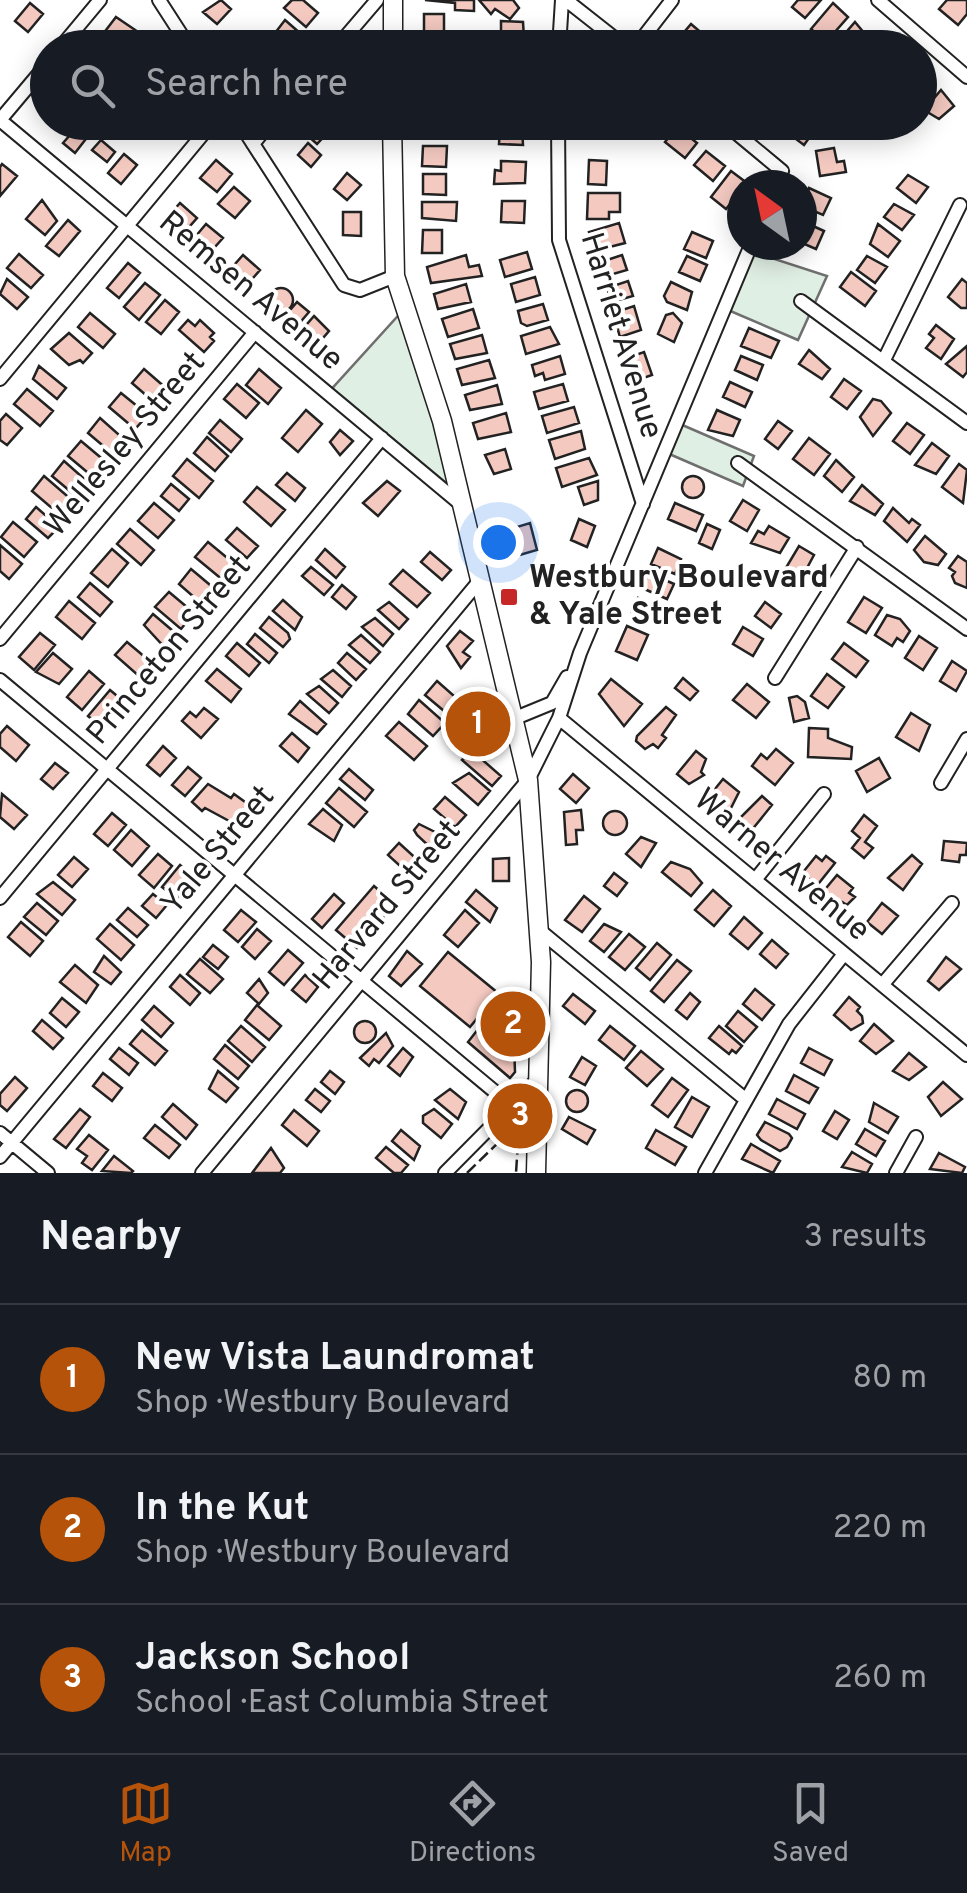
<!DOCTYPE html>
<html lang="en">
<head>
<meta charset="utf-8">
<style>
  body { margin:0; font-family:Overpass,sans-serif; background:#242831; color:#f1f3f6 }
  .compass { position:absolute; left:727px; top:170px; width:90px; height:90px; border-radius:50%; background:#171b24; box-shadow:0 5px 25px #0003; rotate:327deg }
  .you { position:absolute; left:498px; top:542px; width:35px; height:35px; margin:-25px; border:8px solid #fff; border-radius:50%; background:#1a73e8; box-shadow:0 0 0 15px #1a73e833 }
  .badge { display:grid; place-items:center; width:65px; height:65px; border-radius:50%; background:#b45309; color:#fff; font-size:32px; font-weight:700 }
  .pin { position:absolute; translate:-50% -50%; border:5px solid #fff; box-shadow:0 2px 10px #0006 }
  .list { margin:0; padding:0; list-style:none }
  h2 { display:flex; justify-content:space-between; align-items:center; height:130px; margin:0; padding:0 40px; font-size:42px }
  h2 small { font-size:32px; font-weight:400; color:#9ea1a6 }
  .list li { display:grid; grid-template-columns:65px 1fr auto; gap:30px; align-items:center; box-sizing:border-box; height:150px; padding:0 40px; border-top:2px solid #363941 }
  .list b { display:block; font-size:38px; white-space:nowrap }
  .list p { margin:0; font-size:32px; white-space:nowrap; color:#9ea1a6 }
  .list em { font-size:32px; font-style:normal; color:#9ea1a6 }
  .icon { flex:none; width:55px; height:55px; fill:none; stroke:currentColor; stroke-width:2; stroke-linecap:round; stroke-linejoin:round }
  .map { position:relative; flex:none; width:967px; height:1173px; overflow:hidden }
  .search { position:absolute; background:#171b24; box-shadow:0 5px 25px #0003; left:30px; right:30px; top:30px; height:110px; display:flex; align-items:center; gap:25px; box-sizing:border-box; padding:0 35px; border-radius:55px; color:#9ea1a6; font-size:38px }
  .sheet { height:580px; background:#171b24 }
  nav { display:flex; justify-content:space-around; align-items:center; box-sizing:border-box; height:140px; border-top:2px solid #363941; background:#171b24; font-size:28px; color:#9ea1a6 }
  nav a { display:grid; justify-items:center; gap:5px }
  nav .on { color:#b45309 }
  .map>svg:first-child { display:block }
  .green { fill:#e0efe3; stroke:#6f6f6f; stroke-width:2.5 }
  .building { fill:#f3c9c0; stroke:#222; stroke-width:2.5 }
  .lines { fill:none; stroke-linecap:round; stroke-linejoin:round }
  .minor-casing { stroke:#222; stroke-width:16 }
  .tertiary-casing { stroke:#222; stroke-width:21 }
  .minor { stroke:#fff; stroke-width:12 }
  .tertiary { stroke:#fff; stroke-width:18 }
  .fence { stroke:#222; stroke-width:2.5; stroke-dasharray:12 5; stroke-linecap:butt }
  .poi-dot { fill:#c62828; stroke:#fff; stroke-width:4 }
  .labels { text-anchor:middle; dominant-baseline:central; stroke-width:8; stroke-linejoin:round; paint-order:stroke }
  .street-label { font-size:32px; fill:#222; stroke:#fff }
  .poi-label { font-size:32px; font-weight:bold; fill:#222; stroke:#fff; text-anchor:start }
</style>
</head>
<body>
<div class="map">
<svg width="967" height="1173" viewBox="0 0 967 1173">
  <rect width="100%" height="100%" fill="#fff"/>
  <path class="green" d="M753,252L827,276L798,340L728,310Z
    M406,307L464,507L328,393Z
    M680,424L754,456L743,486L667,453Z"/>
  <path class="building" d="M221,0L231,9L217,24L203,12Z
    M292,0H303L318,13L306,27L284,8Z
    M425,0H474V11L455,10V3Z
    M479,0H513L519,8L510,19L495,9L491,14Z
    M798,0H821L805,18L792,7Z
    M947,0H967V14L958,25L939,9Z
    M30,3L43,14L28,32L15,21Z
    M833,3L848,17L826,42L811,29Z
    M424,14H444V38H424Z
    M116,17L144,36L134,48H127L106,30Z
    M285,20L301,34L291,47L275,33Z
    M501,21L523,22L524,38H501Z
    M855,22L865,34L853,48H842L847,42L842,37Z
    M691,24L705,36L695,48H678L674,44Z
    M941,90L954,106L939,119L924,110Z
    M306,122H321L330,130L317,144L300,129Z
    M424,122H456V136H431L424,132Z
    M790,122H803L814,131L804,145L784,130Z
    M78,126L89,135L75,153L63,143Z
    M500,127L522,128L523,145L499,144Z
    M677,127L697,143L685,158L665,142Z
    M101,140L115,152L107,162L92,150Z
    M308,143L321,155L311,167L298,155Z
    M423,146H447L446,167L422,166Z
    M834,148L837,162L844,161L846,172L820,176L816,151Z
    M706,151L725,166L713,181L694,165Z
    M124,154L137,165L121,184L108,173Z
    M216,160L232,174L217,192L200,178Z
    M589,160L607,161L606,185L588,184Z
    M501,161L526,162L525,183L494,184L495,170L501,171Z
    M2,164L17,176L0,196V167Z
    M731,171L747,183L726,209L711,197Z
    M347,173L361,185L347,200L334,189Z
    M423,174H446V195L423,194Z
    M908,175L928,187L916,203L897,188Z
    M234,187L250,201L235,218L218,204Z
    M809,188L831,198L823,215L802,206Z
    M588,193H620V212H609V219H587Z
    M42,200L57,221L45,235L26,219Z
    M502,201H525L524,223L501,222Z
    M422,202H457L456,221L422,218Z
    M180,203L197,218L182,235L164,221Z
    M894,204L914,215L902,230L884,217Z
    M343,212H361V236L343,235Z
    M68,220L80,231L59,256L46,246Z
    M802,221L824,231L816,249L802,243Z
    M619,223L625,243L594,251L589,232Z
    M206,224L223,238L206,257L190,243Z
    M878,224L900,241L888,257L870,244Z
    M423,230H442V253H422Z
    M692,232L713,241L706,258L684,249Z
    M527,252L532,269L505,277L500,260Z
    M19,254L43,275L31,288L7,268Z
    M243,255L260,270L245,287L228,272Z
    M466,255L469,267L479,265L482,276L431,283L427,267Z
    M622,255L627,270L603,277L598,263Z
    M687,256L707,265L700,281L679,272Z
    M867,256L887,267L875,283L857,270Z
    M128,263L140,273L119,298L107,288Z
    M851,272L876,291L865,306L840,287Z
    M535,277L540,295L516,302L511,284Z
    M7,279L28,297L17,309L0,294Z
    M962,279L967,283V308H961L948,297Z
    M628,281L633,296L612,302L607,288Z
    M671,282L692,292L687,310L667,302L664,296Z
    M145,283L160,295L139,320L124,307Z
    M466,284L471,302L438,309L434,294Z
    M269 300a12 12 0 1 1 24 0a12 12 0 1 1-24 0Z
    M165,300L179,312L161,334L146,322Z
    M297,302L309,312L297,326L285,316Z
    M543,304L548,320L527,326L521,323L518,311Z
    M634,306L641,330L620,337L613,313Z
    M473,309L479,328L448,337L442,319Z
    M90,313L115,334L103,348L78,327Z
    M673,313L682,323L674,342L658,334L666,315Z
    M314,316L329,331L317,345L301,331Z
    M188,320L195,326L200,320L214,333L210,337L214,341L204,352L179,330Z
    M936,325L954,339L941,359L926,348L934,338L929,334Z
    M550,327L559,344L526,354L521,336Z
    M749,328L779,341L771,358L741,346Z
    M69,333L92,353L83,363L80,360L69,365L51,349Z
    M482,335L487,353L455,359L450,344Z
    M967,346V372L963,377L946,364Z
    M809,350L830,369L822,379L799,364Z
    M644,352L652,375L635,381L627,358Z
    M560,356L565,374L545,380L543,373L535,376L532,365Z
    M741,356L763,365L757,380L735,370Z
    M489,360L495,378L462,385L457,369Z
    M39,366L66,388L57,399L33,379Z
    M144,369L167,389L155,403L132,383Z
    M259,369L281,388L268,404L246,385Z
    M844,379L861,391L847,409L831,397Z
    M730,382L752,392L745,407L723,397Z
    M237,384L259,403L246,418L224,399Z
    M563,384L568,401L539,409L534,392Z
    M497,385L502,404L470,410L465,395Z
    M27,389L53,411L40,426L14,404Z
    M121,393L148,415L135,429L109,407Z
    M873,399L881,401L891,413L873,436L860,417Z
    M574,407L579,423L547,433L542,416Z
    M306,410L322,424L298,452L282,438Z
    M717,410L740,420L733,436L708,430Z
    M506,413L511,432L478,439L473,423Z
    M6,414L22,428L7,445L0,440V421Z
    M100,418L126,441L114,455L88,433Z
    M220,420L242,439L231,452L209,433Z
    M778,421L792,431L778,449L765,439Z
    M907,423L924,435L910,454L893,441Z
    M340,430L353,441L340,455L330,442Z
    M581,431L585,449L555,459L549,440Z
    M207,437L228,456L215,471L194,453Z
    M809,438L830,454L814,475L793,459Z
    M81,441L106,462L93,477L68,456Z
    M932,443L949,456L936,474L915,465Z
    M505,449L511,469L494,474L485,455Z
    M589,458L597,475L562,487L556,468Z
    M187,459L213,481L199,498L173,476Z
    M836,460L854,477L842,492L824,476Z
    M64,461L89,483L77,497L52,476Z
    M959,464L967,470L963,503L942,487Z
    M287,473L305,488L295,501L276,485Z
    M44,476L73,501L60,515L32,491Z
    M682 487a11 11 0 1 1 22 0a11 11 0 1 1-22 0Z
    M387,481L400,491L378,516L363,503Z
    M598,481V500L584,505L578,487Z
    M171,484L189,499L179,511L161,496Z
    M862,485L883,504L875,515L850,501Z
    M257,487L285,510L271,526L244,502Z
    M743,500L759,510L747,531L730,521Z
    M154,503L174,520L158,538L138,521Z
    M675,503L703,515L696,531L668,519Z
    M36,507L59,527L48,538L26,519Z
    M893,508L909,523L912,519L920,525L907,542L884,521Z
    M579,519L595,526L587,547L571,540Z
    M13,522L37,542L24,557L1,537Z
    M530,523L537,550L499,561L494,542L510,538L507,530Z
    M707,524L720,530L712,549L699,543Z
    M769,526L789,538L780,553L751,543L758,531L764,534Z
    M237,528L258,546L247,558L226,540Z
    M130,529L154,550L141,565L117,544Z
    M925,536L946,554L938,565L924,562L914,550Z
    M208,542L237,566L224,581L195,557Z
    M0,545L22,564L9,579L0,571Z
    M799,546L814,555L800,581L784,571Z
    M658,548L681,559L675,574L651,564Z
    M112,549L128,563L108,587L91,573Z
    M325,549L345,567L336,578L316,560Z
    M430,552L451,570L442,580L421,562Z
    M958,556L967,562V588L955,583L952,576L955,572L949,568Z
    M311,567L333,585L324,595L302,576Z
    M191,569L216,590L203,605L179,584Z
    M403,570L430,593L417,607L390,584Z
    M649,573L674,584L667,599L642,588Z
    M90,583L112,602L100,616L78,597Z
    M342,585L356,597L346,609L332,597Z
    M169,592L194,613L181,629L155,607Z
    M864,597L882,608L866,633L848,622Z
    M638,598L660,608L658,624L632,612Z
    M283,600L302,617L295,630L273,611Z
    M69,601L95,623L82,639L56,617Z
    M389,602L408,619L399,629L378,610Z
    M765,602L781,614L771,628L755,616Z
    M153,614L180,637L168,651L144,625Z
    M887,615L900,619L910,631L903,642L897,638L892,646L875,635Z
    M269,617L288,633L290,639L283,647L260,628Z
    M375,618L393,634L383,646L362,627Z
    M627,626L648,635L637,660L616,651Z
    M743,627L763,639L753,656L733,644Z
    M460,631L473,641L463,652L470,657L461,668L447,646Z
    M40,633L55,645L34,670L19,657Z
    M255,634L277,653L269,663L247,644Z
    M361,635L380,652L370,663L349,645Z
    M919,636L937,648L923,670L905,658Z
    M127,642L152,663L140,677L115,655Z
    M237,643L260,663L249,676L226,656Z
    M844,643L868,661L856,677L832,659Z
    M53,653L72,669L59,684L36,672Z
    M347,653L366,669L356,680L338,663Z
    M952,661L967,671L956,691L940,681Z
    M217,669L241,689L231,702L206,681Z
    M333,670L351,686L342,697L321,679Z
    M89,671L104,684L82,710L67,697Z
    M827,674L844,687L828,708L811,696Z
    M683,678L698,691L690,700L675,688Z
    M611,679L642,704L624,726L599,694Z
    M437,681L462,703L450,716L425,695Z
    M747,684L769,702L756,718L733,700Z
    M319,686L338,703L329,713L307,694Z
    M110,690L122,700L100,726L88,716Z
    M797,696L805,702L809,718L794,722L789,698Z
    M419,700L445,723L433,736L408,714Z
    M300,701L326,724L317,734L289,714Z
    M666,707L676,715L662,735L666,738L658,748L653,744L645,749L636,741L637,736Z
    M204,708L218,719L201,738L182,721L190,712L196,717Z
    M911,713L930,725L919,751L896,737Z
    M475,714L487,724L464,758L449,745Z
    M399,722L427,746L414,760L386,736Z
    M7,726L29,745L16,761L0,747V734Z
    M809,728L828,729V738L852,747L851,759L808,757Z
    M292,733L309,748L298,762L280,746Z
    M163,746L176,758L160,776L147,765Z
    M776,749L793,763L775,785L752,766L761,754L767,759Z
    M471,750L501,776L492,786L462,760Z
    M696,751L706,759L701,772L704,775L689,784L677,774Z
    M879,758L890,778L867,792L856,771Z
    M55,763L68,773L53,789L41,779Z
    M188,767L201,778L185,796L172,785Z
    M349,769L373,790L365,800L340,779Z
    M469,773L490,791L478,805L453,783Z
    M573,774L589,788L576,803L560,789Z
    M723,779L739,792L730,810L711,794Z
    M208,784L231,798L234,794L259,812L244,829L205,808L202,811L192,802Z
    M339,788L367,812L354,827L326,803Z
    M2,794L27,815L14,829L0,817Z
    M762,796L772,805L751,831L739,819Z
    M445,797L466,815L455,827L434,809Z
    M323,809L342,825L334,841L309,824Z
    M581,810L583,830H576L577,844L566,845L564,812Z
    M603 823a12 12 0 1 1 24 0a12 12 0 1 1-24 0Z
    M112,813L126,825L108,846L94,834Z
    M864,815L877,826L865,842L873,848L864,858L852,848L860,838L852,831Z
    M419,824L441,835L433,850L417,835L414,830Z
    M131,830L149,846L132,866L114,850Z
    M641,837L656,843L641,867L626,854Z
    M944,841L967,843L966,855H960L959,862L942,860Z
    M399,843L421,863L410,875L388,855Z
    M158,854L172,866L154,888L139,875Z
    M912,855L922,864L903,890L888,878Z
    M816,856L822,861L826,856L835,863L815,888L804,871Z
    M74,857L88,869L72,887L58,875Z
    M509,858V881H493V859Z
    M671,862L690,869L702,883L691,896L662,872Z
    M180,865L195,878L177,899L162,887Z
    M614,873L627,883L617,896L604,886Z
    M837,875L853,888L849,893L855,897L847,905L842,902L839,906L822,893Z
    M53,882L75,900L62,915L37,894Z
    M374,886L395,904L357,948L336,930Z
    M476,890L497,908L490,922L466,902Z
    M713,890L731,906L714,926L695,910Z
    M153,894L167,905L156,918L142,906Z
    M334,894L344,903L322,928L312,919Z
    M584,896L600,909L582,932L565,920Z
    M37,903L58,921L46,935L24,917Z
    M882,903L898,916L882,934L867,922Z
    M128,908L148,925L137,937L117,920Z
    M241,910L256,922L238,942L224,930Z
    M465,910L479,923L458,947L444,935Z
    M744,917L762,933L748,949L730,934Z
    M21,922L43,941L30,956L8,937Z
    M110,924L134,945L121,960L97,939Z
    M604,924L621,932L604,952L590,941Z
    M257,929L271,941L255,959L242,947Z
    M629,934L645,947L625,970L609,957Z
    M772,940L788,954L776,968L760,954Z
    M657,943L671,955L650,980L636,968Z
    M213,945L228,957L218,969L203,957Z
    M288,950L303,963L284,985L269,972Z
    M407,951L422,964L401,986L389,976Z
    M448,952L498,993L470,1027L420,986Z
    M104,956L121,972L111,984L94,972Z
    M946,957L961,969L939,990L928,981Z
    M200,959L223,979L210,993L187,974Z
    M677,960L691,971L664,1002L651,991Z
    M75,965L98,985L86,1003L60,982Z
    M180,975L200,993L190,1005L170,987Z
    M305,975L318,987L306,1002L292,990Z
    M259,979L268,993L259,1004L247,993Z
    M755,989L774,1005L762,1020L743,1004Z
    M503,992L515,1002L517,1044L486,1019Z
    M690,993L700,1002L687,1019L676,1010Z
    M573,994L595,1011L585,1024L563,1006Z
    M849,997L860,1007L857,1011L862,1016L863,1023L851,1030L834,1015Z
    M62,998L79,1012L66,1027L50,1013Z
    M257,1005L281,1026L269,1040L245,1020Z
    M154,1006L173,1023L161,1037L142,1020Z
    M738,1011L757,1027L744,1042L726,1026Z
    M486,1019L514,1043L515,1072L510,1078L468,1042Z
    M42,1020L63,1038L53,1049L33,1031Z
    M354 1032a11 11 0 1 1 22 0a11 11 0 1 1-22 0Z
    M874,1024L893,1041L876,1054L860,1041Z
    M241,1026L265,1047L252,1062L228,1041Z
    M610,1026L635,1046L624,1060L599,1040Z
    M719,1026L742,1046L736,1053L732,1050L729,1054L709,1038Z
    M142,1030L167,1051L155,1065L130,1044Z
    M386,1033L393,1046L379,1063L374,1059L369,1066L360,1058Z
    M225,1045L249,1066L238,1079L214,1059Z
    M119,1048L138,1063L129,1075L110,1059Z
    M403,1048L413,1057L400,1076L388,1066Z
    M809,1048L832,1060L824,1075L801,1063Z
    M641,1051L663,1069L647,1086L626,1068Z
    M909,1053L926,1067L909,1080L893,1071Z
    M582,1057L596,1066L585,1085L570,1077Z
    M218,1071L238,1088L226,1102L209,1089Z
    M330,1071L344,1082L335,1094L321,1082Z
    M103,1073L122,1088L112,1101L93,1086Z
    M794,1075L818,1088L809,1103L786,1091Z
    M15,1077L27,1088L7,1111L0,1105V1094Z
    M672,1078L688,1090L668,1117L652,1105Z
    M943,1082L962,1099L941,1116L928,1097Z
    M315,1089L330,1101L321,1112L306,1100Z
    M450,1089L466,1102L458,1119L435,1100Z
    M566 1101a11 11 0 1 1 22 0a11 11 0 1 1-22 0Z
    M692,1097L709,1107L692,1137L675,1127Z
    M777,1099L805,1114L797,1129L769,1114Z
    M874,1103L898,1117L888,1133L869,1122Z
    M173,1104L197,1125L186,1139L162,1117Z
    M80,1109L90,1117L66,1148L54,1139Z
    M434,1109L452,1124L441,1138L423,1123V1116Z
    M294,1110L319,1131L307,1146L282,1125Z
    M835,1111L849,1120L837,1139L823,1131Z
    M569,1117L595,1130L587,1144L562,1129Z
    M765,1122L789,1134L792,1138L787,1147L780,1151L761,1140L757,1135Z
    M155,1125L180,1145L169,1158L144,1138Z
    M865,1129L885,1141L876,1156L856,1144Z
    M401,1130L420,1146L414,1160L392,1141Z
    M656,1130L686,1147L675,1165L646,1148Z
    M89,1135L108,1150L92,1170L82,1163L87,1156L77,1149Z
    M751,1144L780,1161L773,1173L742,1159Z
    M386,1147L408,1165L401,1173H394L376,1158Z
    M271,1148L284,1168L280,1173H252Z
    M852,1152L872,1164L867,1173L842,1167Z
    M939,1153L965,1167L962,1173L930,1169Z
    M114,1156L133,1171L131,1173L102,1171Z"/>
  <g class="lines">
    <g class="minor-casing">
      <path id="minor" d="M159,0L190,48
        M566,0L627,48
        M878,0L967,77
        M60,48L100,0
        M336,48L377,0
        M559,48L562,0
        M635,48L672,0
        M48,63L0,120L463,506
        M239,122L344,285L360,290L395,276
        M558,122L559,240L643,504
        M723,122L782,171L776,185
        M253,144L271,122
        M801,301L967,423
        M884,360L960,205
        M0,379L213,122
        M738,463L967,629
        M0,639L255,332
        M775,678L857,547
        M0,680L512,1106
        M559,718L967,1055
        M513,719L552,703L567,677
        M941,783L967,739
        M755,880L824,794
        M0,898L382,438
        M539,930L745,1099
        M882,985L952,903
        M0,1133L48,1173
        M0,1157L481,579
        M202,1173L528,780L559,718L580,653L751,245
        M445,1173L538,1079
        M705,1173L789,1024L844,954
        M896,1173L916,1137"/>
    </g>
    <g class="tertiary-casing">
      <path id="tertiary" d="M393,48V0
        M392,122L395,276L442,421L528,780L541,962L536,1173"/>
    </g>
    <use href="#minor" class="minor"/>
    <use href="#tertiary" class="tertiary"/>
    <path class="fence" d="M467,1173L505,1136L518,1142L516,1173"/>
  </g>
  <rect class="poi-dot" x="499" y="587" width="20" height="20" rx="5"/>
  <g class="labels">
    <g class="street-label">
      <text transform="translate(250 292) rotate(40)">Remsen Avenue</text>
      <text transform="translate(620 336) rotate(73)">Harriet Avenue</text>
      <text transform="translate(126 445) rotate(-50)">Wellesley Street</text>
      <text transform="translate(170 651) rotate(-50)">Princeton Street</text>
      <text transform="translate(219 851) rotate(-50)">Yale Street</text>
      <text transform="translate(781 866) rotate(40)">Warner Avenue</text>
      <text transform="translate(388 906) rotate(-50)">Harvard Street</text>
    </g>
    <g class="poi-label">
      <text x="529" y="579">Westbury Boulevard<tspan x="529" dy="37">&amp; Yale Street</tspan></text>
    </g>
  </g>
</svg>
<svg class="compass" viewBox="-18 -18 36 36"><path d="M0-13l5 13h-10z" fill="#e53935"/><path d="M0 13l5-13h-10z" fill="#9ea1a6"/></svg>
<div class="you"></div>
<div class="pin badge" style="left:478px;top:724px">1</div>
<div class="pin badge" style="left:513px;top:1024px">2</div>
<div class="pin badge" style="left:520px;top:1116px">3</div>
<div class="search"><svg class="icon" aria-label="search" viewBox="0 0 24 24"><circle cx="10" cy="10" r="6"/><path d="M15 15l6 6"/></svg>Search here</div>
</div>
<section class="sheet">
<h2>Nearby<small>3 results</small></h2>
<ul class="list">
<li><span class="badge">1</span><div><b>New Vista Laundromat</b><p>Shop · Westbury Boulevard</p></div><em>80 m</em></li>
<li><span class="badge">2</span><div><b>In the Kut</b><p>Shop · Westbury Boulevard</p></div><em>220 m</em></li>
<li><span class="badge">3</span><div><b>Jackson School</b><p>School · East Columbia Street</p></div><em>260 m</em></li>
</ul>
</section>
<nav>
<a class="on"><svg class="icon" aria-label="map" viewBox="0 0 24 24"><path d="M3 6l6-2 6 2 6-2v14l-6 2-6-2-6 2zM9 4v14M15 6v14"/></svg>Map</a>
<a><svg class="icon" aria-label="directions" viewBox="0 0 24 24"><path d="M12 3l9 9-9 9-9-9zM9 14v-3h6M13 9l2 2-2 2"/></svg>Directions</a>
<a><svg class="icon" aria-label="saved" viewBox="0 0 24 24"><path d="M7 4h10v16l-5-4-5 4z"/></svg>Saved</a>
</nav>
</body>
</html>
